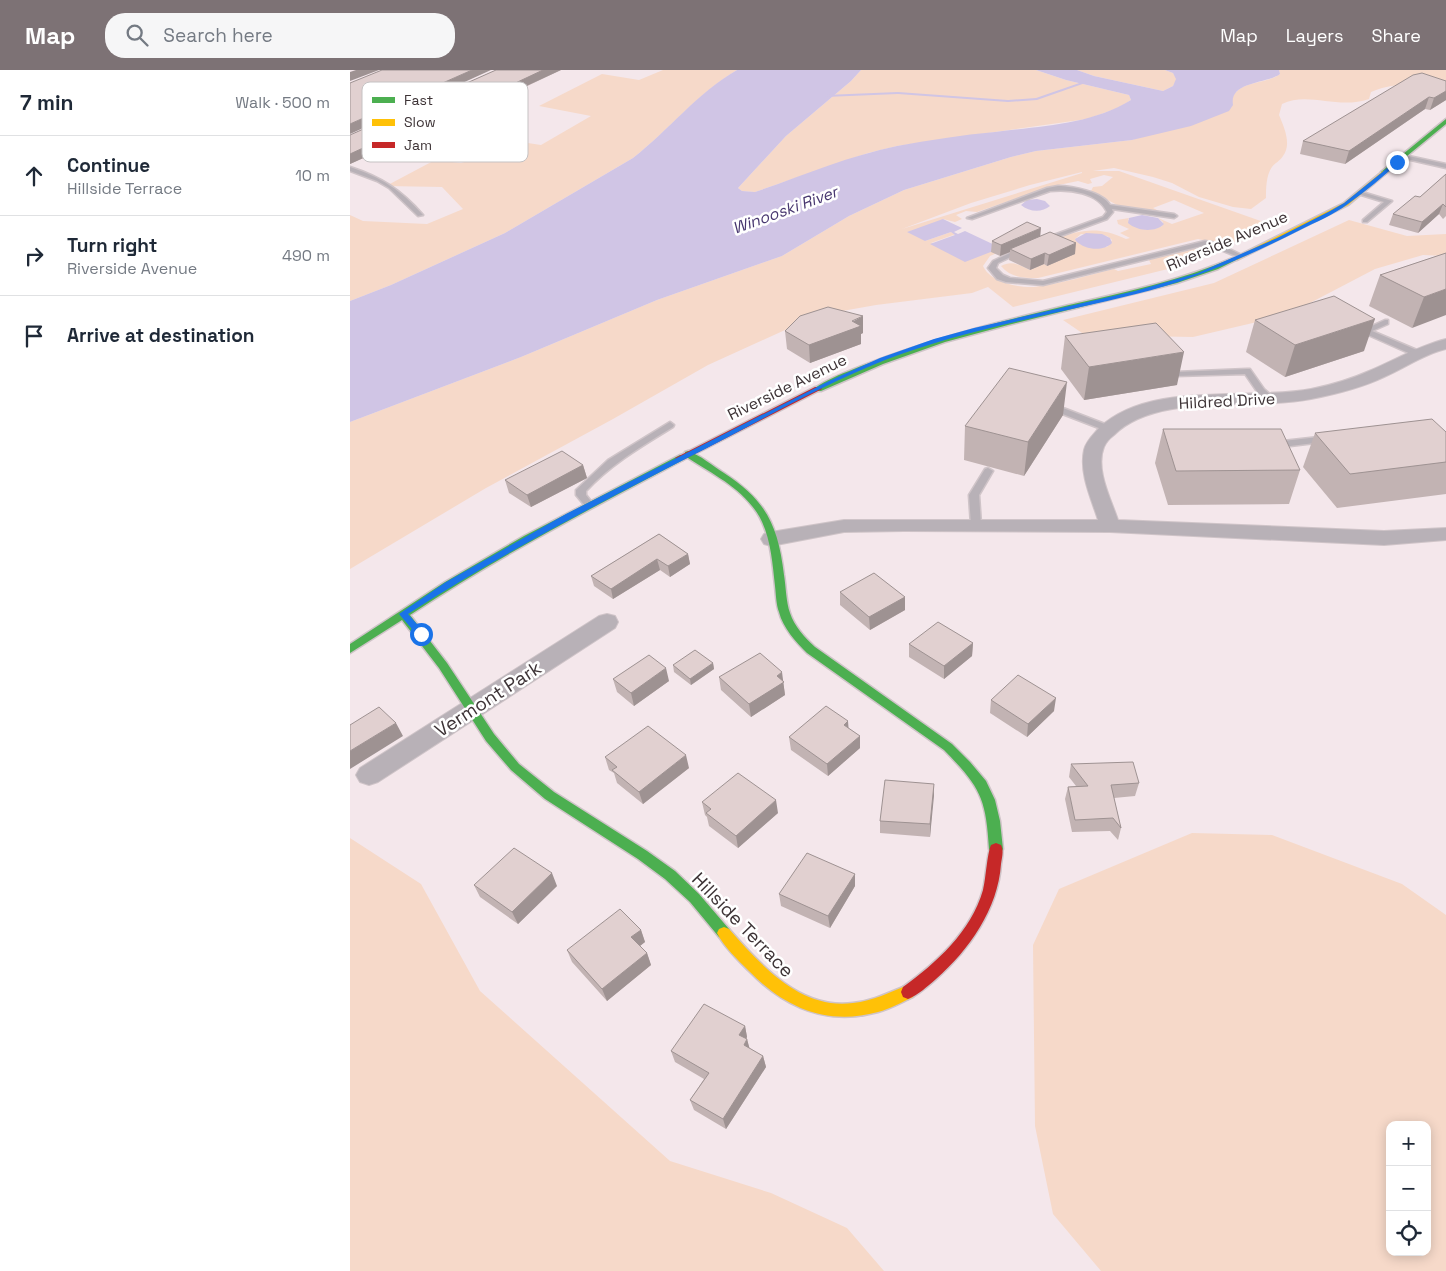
<!DOCTYPE html>
<html lang="en">
<head>
<meta charset="utf-8">
<style>
  body { margin:0; font-family:"Space Grotesk",sans-serif; background:#f6f6f7; color:#1f2937 }
  .controls { position:absolute; right:15px; bottom:15px; display:grid; overflow:hidden; border-radius:10px; box-shadow:0 2px 12px #0003 }
  .controls button { width:45px; height:45px; display:grid; place-items:center; padding:0; border:0; border-bottom:1px solid #e0e1e3; background:#fff; color:#1f2937; font:25px sans-serif }
  .stop { position:absolute; width:15px; height:15px; margin:-11px; border:4px solid #1a73e8; border-radius:50%; background:#fff }
  .stop.end { background:#1a73e8; border-color:#fff; box-shadow:0 1px 5px #0008 }
  .list { margin:0; padding:0; list-style:none }
  h2 { display:flex; justify-content:space-between; align-items:center; height:65px; margin:0; padding:0 20px; font-size:21px }
  h2 small { font-size:16px; font-weight:400; color:#747a83 }
  .list li { display:grid; grid-template-columns:32px 1fr auto; gap:15px; align-items:center; box-sizing:border-box; height:80px; padding:0 20px; border-top:1px solid #e0e1e3 }
  .list b { display:block; font-size:19px; white-space:nowrap }
  .list p { margin:0; font-size:16px; white-space:nowrap; color:#747a83 }
  .list em { font-size:16px; font-style:normal; color:#747a83 }
  .icon { flex:none; width:28px; height:28px; fill:none; stroke:currentColor; stroke-width:2; stroke-linecap:round; stroke-linejoin:round }
  .map { position:relative; flex:none; width:1096px; height:1201px; overflow:hidden }
  header { display:flex; align-items:center; gap:30px; box-sizing:border-box; height:70px; padding:0 25px; background:#7d7275; color:#fff }
  header strong { font-size:24px }
  nav { display:flex; gap:28px; margin-inline-start:auto; font-size:18px }
  .search { width:350px; height:45px; background:#f6f6f7; display:flex; align-items:center; gap:12px; box-sizing:border-box; padding:0 18px; border-radius:20px; color:#747a83; font-size:19px }
  main { display:flex }
  aside { flex:1; background:#fff }
  .map>svg:first-child { display:block }
  .green { fill:#f6d9c9; fill-rule:evenodd }
  .water { fill:#d0c5e5 }
  .lines { fill:none; stroke-linecap:round; stroke-linejoin:round }
  .stream { fill:#d0c5e5; fill-rule:evenodd }
  .lane-casing { stroke:#cfc4c8; stroke-width:3 }
  .street-casing { stroke:#cfc4c8; stroke-width:2 }
  .fast-casing { stroke:#cfc4c8; stroke-width:3 }
  .slow-casing { stroke:#cfc4c8; stroke-width:3 }
  .jam-casing { stroke:#cfc4c8; stroke-width:3 }
  .lane { fill:#b8b1b7; fill-rule:evenodd }
  .street { fill:#b8b1b7; fill-rule:evenodd }
  .fast { fill:#4caf50; fill-rule:evenodd }
  .slow { fill:#ffc107; fill-rule:evenodd }
  .jam { fill:#c62828; fill-rule:evenodd }
  .wall { fill:#c2b3b3 }
  .shaded-wall { fill:#9e9292 }
  .building { fill:#e1d0d0; stroke:#9e9292 }
  .route { fill:#1a73e8 }
  .labels { text-anchor:middle; dominant-baseline:central; stroke-width:5; stroke-linejoin:round; paint-order:stroke }
  .far-water-label { font-size:16px; font-style:italic; fill:#47366f; stroke:#fff }
  .far-street-label { font-size:16px; fill:#3d3336; stroke:#fff }
  .street-label { font-size:19px; fill:#3d3336; stroke:#fff }
  .key { fill:#fff; stroke:#c5c2c3; stroke-width:1 }
  .key-label { font-size:14px; fill:#3d3336 }
</style>
</head>
<body>
<header>
<strong>Map</strong>
<div class="search"><svg class="icon" aria-label="search" viewBox="0 0 24 24"><circle cx="10" cy="10" r="6"/><path d="M15 15l6 6"/></svg>Search here</div>
<nav><a>Map</a><a>Layers</a><a>Share</a></nav>
</header>
<main>
<aside>
<h2>7 min<small>Walk · 500 m</small></h2>
<ul class="list">
<li><svg class="icon" aria-label="ahead" viewBox="0 0 24 24"><path d="M12 20V5M6 11l6-6 6 6"/></svg><div><b>Continue</b><p>Hillside Terrace</p></div><em>10 m</em></li>
<li><svg class="icon" aria-label="right" viewBox="0 0 24 24"><path d="M7 20v-9h11M14 6l5 5-5 5"/></svg><div><b>Turn right</b><p>Riverside Avenue</p></div><em>490 m</em></li>
<li><svg class="icon" aria-label="arrive" viewBox="0 0 24 24"><path d="M6 21V4h12l-3 4 3 4H6"/></svg><div><b>Arrive at destination</b></div></li>
</ul>
</aside>
<div class="map">
<svg width="1096" height="1201" viewBox="0 0 1096 1201">
  <rect width="100%" height="100%" fill="#f4e7eb"/>
  <path class="green" d="M313,0H387C348,23 319,60 283,88L155,163L41,215L0,231V145L13,151L77,154L113,139L92,117L36,116L85,90L111,93L130,87L108,78L131,66L191,75L241,46L189,36L252,4L289,10Z
    M511,0H686L716,10L779,25L781,30L768,38L737,49L547,76L518,83L405,122L392,121L388,118L436,66L501,11Z
    M727,0H815L823,3L827,9L823,16L813,21L744,6Z
    M929,0H1096V17C1069,14 1047,11 1021,22L1019,29C988,40 958,21 932,34L929,45C934,57 942,74 933,86C930,91 925,93 922,97C916,105 916,119 916,128L901,139L883,137L849,127L822,113L803,107L764,98L743,101H769L922,155L877,175L848,169L688,208C674,208 661,208 651,196C662,190 669,195 680,200L694,194L698,196L703,170C731,159 749,156 776,169L780,168L770,163L779,159L768,154L767,150L779,148L778,150L804,159L812,156L813,152L808,148L822,154L854,143L824,130L803,138L809,141L767,135L741,121L743,117L752,116L763,107L754,105L740,109L742,113L738,114L728,111L699,117L627,142L616,141L606,145L612,149L605,152L593,149L575,171L601,162L606,164L581,173L651,178L654,180L640,186L633,196C640,212 668,218 684,217C711,214 738,205 764,199L768,201L801,194L799,190C815,186 852,172 866,180L822,198L663,237L638,217L622,223L526,235L481,243L446,255L358,295L263,349L136,418L0,499V352L171,287L307,230L432,186L499,146L554,120L661,87L686,81L782,70L882,28C891,10 915,15 930,4ZM732,102V103L552,159L621,133L680,115ZM731,164L757,166L762,170L757,177L745,178L725,169Z
    M999,150L1057,166L1096,164V186L1073,185L1025,199L937,245L843,267L735,265L713,250L864,213Z
    M842,763L922,765L1052,814L1096,845V1201H751L703,1144L685,1056L683,875L709,819ZM1040,1055H1077V1182H1040Z
    M0,768L71,814L130,921L320,1091L421,1123L497,1158L534,1201H0Z"/>
  <path class="water" d="M387,0H511L501,11L436,66L388,118L392,121L405,122C452,106 498,86 547,76C579,70 612,65 645,62C691,56 740,55 781,30L779,25L716,10L686,0H727L744,6L813,21L823,16L826,9L823,3L815,0H929L930,4C917,14 879,11 883,35L879,41L841,56L782,70L686,81L661,87L554,120L499,146L432,186L307,230L171,287L0,352V231L41,215L155,163L283,88C319,60 347,23 387,0Z
    M687,129L695,131L700,136C692,143 679,142 671,135L677,130Z
    M792,145L808,148L814,154C805,163 787,161 778,153L779,148Z
    M593,149L612,158L604,162L608,164L615,161L651,178L615,192L580,174L605,165L601,162L575,171L557,162Z
    M736,163L752,164L760,168L762,173C753,182 735,180 726,171L725,169Z"/>
  <g class="lines">
    <path class="stream" d="M738,10L741,11L687,30L658,32L548,24L475,27L473,26L475,25L548,22L658,30L686,28Z"/>
    <g class="lane-casing">
      <path id="lane" d="M1054,85L1096,94V98L1052,88V86Z
        M0,97C31,107 51,120 73,145L68,146L39,118L27,111L0,101Z
        M708,116C722,116 753,122 760,135L824,144L827,146L824,148L762,139L763,142L757,149L697,171H693V169L753,147L757,142C748,122 719,119 700,121L622,149L617,148L697,118Z
        M1008,122H1012L1042,131L1017,152H1013V150L1034,132L1008,124Z
        M855,171L867,173L894,186C888,190 866,176 855,175L693,215L656,212L647,209L638,198L643,191L673,177L675,178V180L648,193L646,198L653,205L660,208L693,211Z
        M1035,250H1038V254L1022,261L1069,281V285H1063L1016,264L1006,267L1002,265Z
        M897,299H900L914,319L923,327V331H917L908,323L895,304L826,306L822,304L826,302Z
        M700,333L760,356L761,358L760,360H754L697,338L696,336Z
        M320,352L324,355L323,357C292,376 261,394 236,421V425L244,435L242,437H236L226,425V420L258,390Z
        M978,366L982,369L981,371L924,378L920,375L924,372Z
        M638,398L643,401L629,425L631,455L626,458L621,455L619,425L635,399Z"/>
    </g>
    <g class="street-casing">
      <path id="street" d="M1096,269V279C1074,284 1055,298 1034,307C1011,318 986,324 961,329C903,341 807,322 764,365C760,368 756,372 754,377C745,399 761,429 768,450L1034,461L1096,458V470L1034,475L760,462L554,461L494,462L421,476L414,474L411,469L414,464L421,462L494,450H748C741,428 729,403 734,380C736,371 744,364 749,358C800,310 897,331 961,319C981,315 1001,309 1019,301C1045,290 1068,276 1096,269Z
        M257,544L265,546L268,552L265,558L28,712L19,715L10,712L6,705L10,698L249,546Z"/>
    </g>
    <g class="fast-casing">
      <path id="fast" d="M1096,49V54L1035,104H1031V102Z
        M883,188L888,189L868,199L827,213L658,255L595,272L533,294L471,321H468L464,319C476,308 520,293 536,287C596,265 657,250 719,235C775,222 830,211 883,188Z
        M338,381C350,385 363,396 374,403C417,431 428,456 434,505C436,517 436,532 440,543C444,556 455,568 465,577L602,674L620,692L636,711L645,730L650,751L653,779L651,783L646,785L641,783L639,779C636,727 630,717 594,680L457,583C446,572 433,558 429,542C426,534 426,524 425,516C422,489 420,457 402,436C385,414 357,401 335,386V382Z
        M330,385L333,386V390C240,439 147,487 60,545L97,593L144,664L169,694L204,722L297,781L325,801L349,824L379,859L381,863L379,867L374,869L369,867L340,832L315,809L288,789L195,729L161,700L136,671L89,598L52,550L0,583V574L95,512L174,466Z"/>
    </g>
    <g class="slow-casing">
      <path id="slow" d="M1033,101L1036,103L1035,104L998,135L887,190L882,189L994,133Z
        M374,857L379,859C411,895 450,940 503,933C523,931 540,922 558,915L563,917L565,922L563,927C552,932 540,939 528,942C477,956 435,938 399,901C388,890 374,877 367,863L369,859Z"/>
    </g>
    <g class="jam-casing">
      <path id="jam" d="M465,317H471L472,319L333,390H327L325,388Z
        M646,773L651,775C654,781 652,787 651,794C648,839 619,880 586,909C578,916 568,925 558,929L553,927L551,922L553,917C586,893 621,862 633,820C636,808 637,784 641,775Z"/>
    </g>
    <use href="#lane" class="lane"/>
    <use href="#street" class="street"/>
    <use href="#fast" class="fast"/>
    <use href="#slow" class="slow"/>
    <use href="#jam" class="jam"/>
  </g>
  <path class="wall" d="M146,0H211L171,19L176,27L128,51L123,50L95,64L88,63L63,74L52,72L43,76H40L0,94V65Z
    M1096,11V30L1080,40L1075,39L995,94L950,84L953,71Z
    M1096,104V146L1093,149L1089,144L1068,163L1039,155L1043,144L1070,127Z
    M691,166L725,184L697,196L694,194L680,200L659,190L660,182L650,186L641,182L642,171Z
    M1096,183L1062,258L1019,236L1030,205Z
    M905,250L1014,281L935,307L896,282Z
    M435,261L513,263L511,264V274L460,293L437,279Z
    M715,266L827,315L734,330L711,299Z
    M713,345L674,406L614,390L615,356Z
    M813,359L950,400L939,434L818,435L805,393Z
    M1096,362V424L987,438L953,397L965,363Z
    M233,395L237,408L181,437L159,423L155,410Z
    M309,464L338,484L340,494L320,507L310,500L263,529L244,516L241,506Z
    M490,522L555,527V540L520,560L490,535Z
    M623,573L622,586L594,609L559,587V574Z
    M363,593L364,599L341,615L324,602L323,595Z
    M369,607L433,612L435,625L401,647L371,620Z
    M263,609L319,611L284,636L267,622Z
    M641,630L704,641L677,667L640,643Z
    M498,651V658L510,666V678L478,706L441,680L439,667Z
    M255,687L339,698L293,734L267,713L264,703L259,700Z
    M721,694L789,713L785,726L764,728L771,758L768,770L760,761L722,762L715,729L718,717L726,716L719,707Z
    M584,714L580,767L530,763V751Z
    M352,732L428,743L388,778L359,756L357,747L355,745Z
    M505,804V816L480,858L431,836L429,824Z
    M124,815L207,816L168,854L130,827Z
    M291,860L295,872L290,876L297,883L301,895L257,931L222,892L217,880Z
    M395,956L397,967L396,969H397L399,978L413,986L416,997L376,1059L344,1040L340,1030L354,1009L325,992L321,981Z"/>
  <path class="shaded-wall" d="M6,0H29L0,11V2Z
    M122,0H141L0,64V54Z
    M193,0H211L159,24L157,17Z
    M174,19L176,27L128,51L125,43Z
    M1096,21V30L1080,40L1084,28Z
    M1079,27L1075,39L995,94L999,81Z
    M121,42L123,50L95,64L93,56Z
    M86,54L88,63L63,74L61,66Z
    M50,64L52,72L43,76L41,68Z
    M37,67L40,76L0,94V84Z
    M1093,134L1089,144L1068,163L1072,152Z
    M691,158L690,169L660,179V182L650,186L651,175Z
    M726,173L725,184L697,196L699,185Z
    M695,183L694,194L680,200L681,189Z
    M1096,219V245L1062,258L1074,227Z
    M513,246V263L511,264V274L460,293L459,275Z
    M1025,249L1014,281L935,307L945,275Z
    M834,282L827,315L734,330L739,297Z
    M717,312L713,345L674,406L678,372Z
    M233,395L237,408L181,437L177,425Z
    M338,484L340,494L320,507L318,496Z
    M307,489L310,500L263,529L261,519Z
    M555,527V540L520,560L519,547Z
    M623,573L622,586L594,609V596Z
    M363,593L364,599L341,615L340,609Z
    M316,598L319,611L284,636L281,623Z
    M432,602L435,625L401,647L399,634L427,606Z
    M706,628L704,641L677,667L678,654Z
    M498,651L499,664L494,655Z
    M46,653L53,666L0,699V681Z
    M510,666V678L478,706L477,694Z
    M336,685L339,698L293,734L289,722Z
    M584,714V726L580,767V754Z
    M426,730L428,743L388,778L386,766Z
    M202,803L207,816L168,854L162,842Z
    M505,804V816L480,858L478,846Z
    M291,860L295,872L286,879L281,867Z
    M297,883L301,895L257,931L252,919Z
    M395,956L397,967L392,976L389,965Z
    M397,969L400,980L394,975Z
    M413,986L416,997L376,1059L373,1049Z"/>
  <path class="building" d="M32,0H122L0,54V13Z
    M146,0H193L157,17L174,19L125,43L121,42L93,56L86,54L61,66L50,64L41,68L37,67L0,84V65Z
    M1072,3L1096,11V21L1084,28L1079,27L999,81L953,71L1063,5Z
    M1096,104V137L1093,134L1072,152L1043,144L1065,126L1070,127Z
    M677,152L691,158L651,175L642,171Z
    M700,162L726,173L699,185L695,183L681,189L660,179Z
    M1096,183V219L1074,227L1030,205Z
    M984,226L1025,249L945,275L905,250Z
    M478,237L513,246L502,251L511,256L459,275L435,261L450,246Z
    M806,253L834,282L739,297L715,266Z
    M659,298L717,312L678,372L615,356Z
    M1082,349L1096,362V392L1000,404L965,363Z
    M813,359H931L950,400L826,401Z
    M212,381L233,395L177,425L155,410Z
    M309,464L338,484L318,496L307,489L261,519L241,506Z
    M524,503L555,527L519,547L490,522Z
    M588,552L623,573L594,596L559,574Z
    M345,580L363,593L340,609L323,595Z
    M410,583L432,602L427,606L434,612L399,634L369,607Z
    M299,585L316,598L281,623L263,609Z
    M668,605L706,628L678,654L641,630Z
    M476,636L498,651L494,655L510,666L477,694L439,667Z
    M29,637L46,653L0,681V655Z
    M298,656L336,685L289,722L262,700L267,697L255,687Z
    M783,692L789,713L761,715L771,758L763,748L725,750L718,717L738,716L721,694Z
    M388,703L426,730L386,766L356,743L361,739L352,732Z
    M535,710L584,714L580,754L530,751Z
    M164,778L202,803L162,842L124,815Z
    M457,783L505,804L478,846L429,824Z
    M270,839L291,860L281,867L297,883L252,919L217,880Z
    M354,934L395,956L389,965L397,969L394,975L413,986L373,1049L340,1030L359,1003L321,981Z"/>
  <path class="route" d="M1046,91L1049,92C1033,107 1016,121 998,134C983,145 966,152 950,160C897,187 843,210 786,224C702,245 616,259 535,290C474,314 415,348 357,378C255,430 154,482 58,544L74,562V566H68L49,544L96,512L216,444L479,311L530,288L584,269L624,258L785,221L848,203L927,168L980,141L994,133Z"/>
  <g class="labels">
    <g class="far-water-label">
      <text transform="translate(435 140) rotate(-20)">Winooski River</text>
    </g>
    <g class="far-street-label">
      <text transform="translate(877 171) rotate(-23)">Riverside Avenue</text>
      <text transform="translate(437 317) rotate(-26)">Riverside Avenue</text>
      <text transform="translate(877 331) rotate(-3)">Hildred Drive</text>
    </g>
    <g class="street-label">
      <text transform="translate(138 629) rotate(-33)">Vermont Park</text>
      <text transform="translate(393 855) rotate(46)">Hillside Terrace</text>
    </g>
  </g>
  <rect x="12" y="12" width="166" height="80" rx="8" class="key"/>
  <rect x="22" y="27" width="23" height="6" fill="#4caf50"/>
  <rect x="22" y="49" width="23" height="7" fill="#ffc107"/>
  <rect x="22" y="72" width="23" height="6" fill="#c62828"/>
  <g class="key-label">
    <text x="54" y="35">Fast</text>
    <text x="54" y="57">Slow</text>
    <text x="54" y="80">Jam</text>
  </g>
</svg>
<div class="controls">
<button>+</button>
<button>−</button>
<button><svg class="icon" aria-label="locate" viewBox="0 0 24 24"><circle cx="12" cy="12" r="6"/><path d="M12 2v4M12 18v4M2 12h4M18 12h4"/></svg></button>
</div>
<div class="stop" style="left:71px;top:564px"></div>
<div class="stop end" style="left:1047px;top:92px"></div>
</div>
</main>
</body>
</html>
